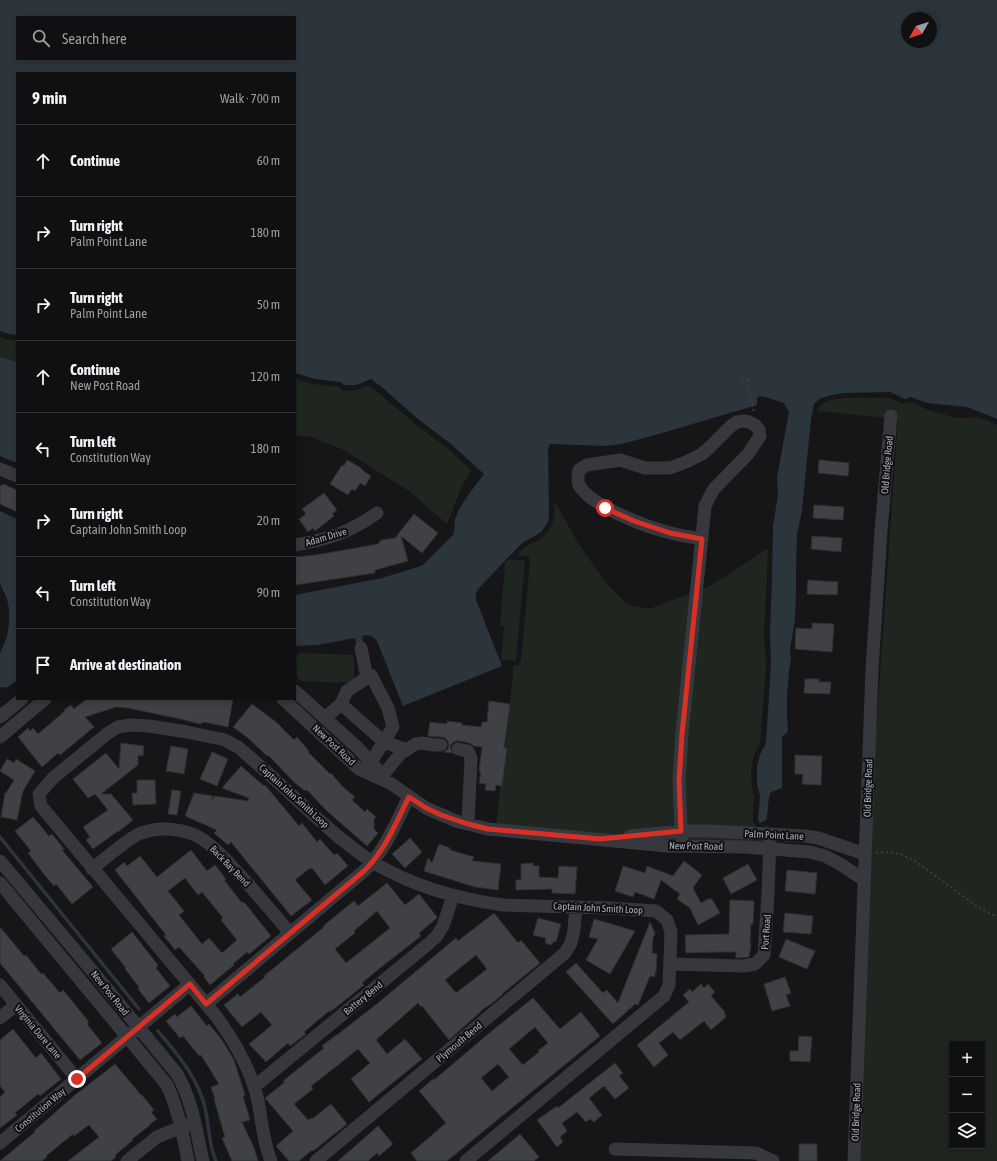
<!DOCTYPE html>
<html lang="en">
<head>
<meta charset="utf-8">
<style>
  body { margin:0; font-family:"Asap Condensed",sans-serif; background:#19191b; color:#f1f3f6 }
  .controls { position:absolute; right:12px; bottom:12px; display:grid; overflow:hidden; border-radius:0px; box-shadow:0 2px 6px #0003 }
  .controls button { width:36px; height:36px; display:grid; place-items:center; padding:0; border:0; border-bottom:1px solid #303032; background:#101012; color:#f1f3f6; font:20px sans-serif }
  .compass { position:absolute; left:901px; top:12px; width:36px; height:36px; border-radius:50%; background:#101012; box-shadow:0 2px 6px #0003; rotate:231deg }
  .stop { position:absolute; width:12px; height:12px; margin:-9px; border:3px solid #d93025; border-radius:50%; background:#fff }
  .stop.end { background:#d93025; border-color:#fff; box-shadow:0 1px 4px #0008 }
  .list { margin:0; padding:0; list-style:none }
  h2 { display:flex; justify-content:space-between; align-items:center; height:52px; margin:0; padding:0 16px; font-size:17px }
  h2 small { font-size:13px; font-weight:400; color:#9c9d9f }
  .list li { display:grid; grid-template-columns:26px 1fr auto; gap:12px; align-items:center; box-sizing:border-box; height:72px; padding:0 16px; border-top:1px solid #303032 }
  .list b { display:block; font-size:15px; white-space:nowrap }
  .list p { margin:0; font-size:13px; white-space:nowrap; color:#9c9d9f }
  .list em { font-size:13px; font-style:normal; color:#9c9d9f }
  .icon { flex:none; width:22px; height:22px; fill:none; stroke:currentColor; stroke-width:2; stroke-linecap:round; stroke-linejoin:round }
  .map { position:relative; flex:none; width:997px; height:1161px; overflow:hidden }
  .search { position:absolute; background:#101012; box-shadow:0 2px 6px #0003; left:16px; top:16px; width:280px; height:44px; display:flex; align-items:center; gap:10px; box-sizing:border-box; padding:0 14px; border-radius:0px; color:#9c9d9f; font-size:15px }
  .panel { position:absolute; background:#101012; box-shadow:0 2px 6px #0003; left:16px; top:72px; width:280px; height:628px; border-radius:0px }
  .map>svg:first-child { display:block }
  .green { fill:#1e261f; fill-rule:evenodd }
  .water { fill:#2c353c; fill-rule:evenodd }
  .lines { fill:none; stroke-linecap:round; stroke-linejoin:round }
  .stream { stroke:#2c353c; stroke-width:3.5 }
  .building { fill:#404145; stroke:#303034; fill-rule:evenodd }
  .path { stroke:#3d3f44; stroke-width:2; stroke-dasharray:2 3; stroke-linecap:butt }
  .minor { stroke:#37383d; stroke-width:13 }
  .route { stroke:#d93025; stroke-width:5 }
  .labels { text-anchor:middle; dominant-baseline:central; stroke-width:4; stroke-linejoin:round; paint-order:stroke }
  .street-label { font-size:10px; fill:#a8adb8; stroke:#111113 }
</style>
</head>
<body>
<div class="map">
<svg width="997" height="1161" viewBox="0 0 997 1161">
  <rect width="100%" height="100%" fill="#161618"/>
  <path class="green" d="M0,337L8,340H17V362L0,357Z
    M295,379L313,384L338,387L344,391L357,390L369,385L414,423L447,448L471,470L462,486L447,524L409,491L342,449L311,437L295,435Z
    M843,398H889L903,404L910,402L931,411L957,418L979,417L997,425V1161H855L875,746L898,419L818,411C820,400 833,400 843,398ZM952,1044H982V1146H952Z
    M554,500L578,543L607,584L628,605L649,609L710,586L765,550H768L764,634L766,666L760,743L754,755L751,768L752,785L754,797L753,822L758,828H761L768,825L767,847L495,834L513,675V666L518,665L521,661L530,561L529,558L527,556L517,555L525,547L535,542L544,536L552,525L555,514Z
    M509,559L525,561L516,661L501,660L504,627L500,626L505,563Z
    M300,653L351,655L354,658V679L351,683L301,681L297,677L296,657Z"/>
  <path class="water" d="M0,0H997V419L967,407L927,403L911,397L905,399L890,392L843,393L832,395L819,399L814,404L811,419L802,510L797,535L796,566V595L795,620L790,650L791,658L789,672L787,694V718L788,728L787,733L782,737V788L771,792C767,799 769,811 766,820L760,823L758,820L760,796L757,784V767L759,757L766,743L768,711L771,665L770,633L772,578L773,527L778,494L777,477L789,412L784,403L762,396L757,397V405L662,433L622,444L605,446L550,444L548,448L549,514L548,522L541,532L533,537L522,543L479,588L476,593V600L502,666L403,706L377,641C373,636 368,634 362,636L364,647L357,648L355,638L317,645L295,646V595L382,578L421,566L424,564L453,535C456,529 453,523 456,517C461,503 475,486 484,474L451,444L418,419L383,388L371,379L356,385H344L340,382L315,379L295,373V73H17V335L9,334L0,331ZM17,17H295V59H17ZM907,18H931V42H907Z
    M0,357L17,362V463L0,456Z
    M0,511L17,519V680C11,685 8,689 0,687V653L7,637L9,623V609L7,599L0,583Z"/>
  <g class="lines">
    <path class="stream" d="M0,837L139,1009
      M158,1031C178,1055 200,1080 206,1112C209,1128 209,1146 216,1161"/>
  </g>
  <path class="building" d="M347,460L358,466L363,470V471L371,476L365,486L360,483L355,491L352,489L348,495L330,484L342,465L344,466Z
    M819,460L849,463L848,476L818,473Z
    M3,484L17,490V512L0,504V485L2,486Z
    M324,493L337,510L332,514L334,516L315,531L313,528L308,532L299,519L306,514L302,509Z
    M814,505L844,507L843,520L813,518Z
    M414,514L438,533L422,553L401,536L408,561L375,570V573L295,585V557L316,555L378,544L381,540L395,538Z
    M812,536L842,538L841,552L811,549Z
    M808,580L838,582L837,595L807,594Z
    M812,623L834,624L832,652L795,649L796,628L812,629Z
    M805,679H819V682H831L830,694L804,693Z
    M87,699H233L228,727L204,722L200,724L185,720L128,708L116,707L85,717L94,727L60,755L58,753L42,767L18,737L28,728L30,731L33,728L38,734L65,711L64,710L71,705L74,709Z
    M489,701L510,704L504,748H507L502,786L496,785L495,791L485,790L486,784L479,783L481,772H479L482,747L474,746L470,743L460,741H456L452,743L450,747L452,753L444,752L448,749L449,745L448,741L445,738L441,737L428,736L430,722L447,724V721L462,723V725L481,727L482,722H487Z
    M252,704L276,722L294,740L297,737L309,751L308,752L330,774L331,773L343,787L355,797L352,800L365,812L367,809L376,817L374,819V829L378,833L367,846L327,811L307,790L305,791L295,783L268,755L267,756L248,738L233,727Z
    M121,743L144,746L143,756L138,755V765L101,794H111L133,820L118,832V831L93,849L86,840L90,837L83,827L108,810L95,794L88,798L73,779L106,753L119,769Z
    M171,746L188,749L184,774L166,771Z
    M212,752L228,759L217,786L200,779Z
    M795,755L822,756L821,785L802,784L803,774H795Z
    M7,759L14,763L16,759L35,771L23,791L17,820L1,817L5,793H6L14,780L0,771Z
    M241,766L264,786L265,785L299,826L302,823L317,842L320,839L334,855L337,853L348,866L325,885L312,868L310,869V868L295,880L312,900L291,916L231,842L228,845L214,833L217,830L185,816L194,793L213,796L211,801L215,796L248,801L249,798L222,788Z
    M137,780H155L156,804L133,805L132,793H137Z
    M172,790L181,791L177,815L168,814Z
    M33,817L49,836L52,834L64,849L62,850L93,887L72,904L56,884L54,886L43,873L28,853L31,851L15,831Z
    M410,838L422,852L405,868L392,854Z
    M439,844L450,848V850L474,857L472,861L501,864L498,890L475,887L424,871L428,858L432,863Z
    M191,850L207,871L215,865L226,879L224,880L242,903L244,902L271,936L249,954L247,952L233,964L234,965L210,985L204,977L205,976L179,947L175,950L164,936L166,935L115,870L124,862L127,866L140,856L157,877ZM185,878L198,895L202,892L223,918L221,920L237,940L222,953L209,938L202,944L179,915L184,911L168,891Z
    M684,861L702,875L693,888L701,903L708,899H712L720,913L698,925L690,908L677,899L680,894L661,880L654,899L635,892L633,897L615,891L623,866L645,873L647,866L673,876Z
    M533,863V866H539V877L558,878L559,866L577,867L575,894L552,893V889L516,890V880H521V864Z
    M748,864L757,880L731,894L723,878Z
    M787,870L817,873L815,894L785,891Z
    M387,883L405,905L419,894L437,917V918L419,933L421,936L380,968L362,983L364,985L330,1012L329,1011L304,1032L306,1034L290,1046L288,1043L266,1062L249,1044L272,1025L261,1012L242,1027L224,1005L238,994L240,997L265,977L264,976L324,927L323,926L354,901L358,906ZM377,911L390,928L346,963L335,949L355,933L354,931Z
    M730,900L754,901L753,924H751L750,943L751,945L749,957L736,958V952H722L686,953L685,935L729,934Z
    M494,913L518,943L521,940L540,963L502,994V995L487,1007V1006L449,1040L422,1006L421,1007L418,1003L376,1040L387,1054L405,1039L422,1059L369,1102L351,1079L370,1063L358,1049L338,1065L311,1086L313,1089L294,1104L308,1120L311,1118L312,1119L331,1104L347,1124L313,1151L312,1150L299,1161H289L276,1146L293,1131L265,1098L285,1082L283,1081L324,1048L322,1046L336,1035H337L378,1003L456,938L458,941ZM476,955L487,969L456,993L445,980Z
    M785,913L813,916L811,934L783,932Z
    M538,918L561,924L556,942L554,941L551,945L545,943L546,938L533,935Z
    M594,919L635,931L610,974L586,960L598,939L589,937Z
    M650,922L655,933L653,938L652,953L657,954L656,972H655V977L650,976L638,1005L635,1004L613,1024L566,972L576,963L603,993L607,990L618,1003Z
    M0,927L24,956L26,955L41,974L43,973L60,993L63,990L89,1022L87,1024L102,1043L80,1060L0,963Z
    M132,932L158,965L156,968L170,986L149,1003L138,989L139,987L129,974L125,969L126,968L111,949Z
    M786,939L815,951L807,969L779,957Z
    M785,977L791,993L786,995L790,1006L772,1011L764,984Z
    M701,984L704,988L708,984L715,992L711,996L724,1011L726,1017L711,1030L704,1021L680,1040L673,1032L659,1043L668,1055L654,1067L637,1045L689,1002L683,995L690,989L692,992Z
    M533,998L560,1029L581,1012L600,1036L447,1161H417L411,1153L446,1123L419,1091L433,1079L434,1080L493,1030ZM535,1027L548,1043L538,1051L539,1052L523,1065L509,1049ZM498,1064L509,1077L492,1091L481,1078Z
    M191,1006L207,1026L209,1024L222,1040L234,1060L245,1095L243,1096L250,1120L242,1122L254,1148L258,1161H232L222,1138L225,1137L214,1099H215L211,1087L219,1084L201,1055L199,1056L183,1036L180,1038L166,1021L175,1014L177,1017Z
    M13,1029L36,1058L41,1053L61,1079L40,1096L38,1094L15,1113L17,1115L0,1128V1097L5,1092L0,1086V1040Z
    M799,1036L812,1037L810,1062L790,1061V1051H798Z
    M615,1063L623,1073L619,1076L629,1088L615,1099L604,1086L589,1098L602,1115L594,1122L590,1119L586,1122L577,1112L562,1123L567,1131L560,1137L563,1142L557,1147L537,1120L557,1106L558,1108Z
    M115,1064L141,1095H142L154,1110L151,1112L157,1119L150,1124V1125L132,1139L133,1140L115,1155L116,1157L111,1161H68L99,1137L89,1125L74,1136L73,1134L46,1156L47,1157L42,1161H0L35,1132L34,1131L75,1095Z
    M378,1126L393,1144L379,1156L377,1153L368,1161H338Z
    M520,1134L539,1157L534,1161H488Z
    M799,1144H817V1161H799Z"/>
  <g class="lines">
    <path class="path" d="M747,380L754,412
      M742,382L751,379
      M876,853L888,852L901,854L915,861L978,907L997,917"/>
    <path class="minor" d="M0,469L17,476
      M295,545C326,540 351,532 377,513
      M361,648L367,678
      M295,691L358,748L376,768
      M283,699L359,769L390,783L426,808L456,821L488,829L667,846L745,847L810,852L825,856L840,864L864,880
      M341,704L384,742L407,750
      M0,717L22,699
      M325,718L341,704L347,691L371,675L388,708L393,727L371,762
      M0,737L45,699
      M458,749L468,751L471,758L468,824
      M383,775L401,753L416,744L422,743L434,745H441
      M630,836L681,831H709L805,836L818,838L865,854
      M682,846L679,781L682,734L705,506L710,496L714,489L748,454L760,436L759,430L755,425L749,422L743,421L737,422L731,426L710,447L702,454L686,462L670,468H645L620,460L587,465L579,470C578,476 577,480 579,485C590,506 649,528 671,533C681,536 692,537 702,539
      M0,861L94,973L177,1074C193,1102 196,1130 203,1161
      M92,869C105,859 128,838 141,833C159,827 178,828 195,835C213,844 227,861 240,875C257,894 274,914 290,933
      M0,883L167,1085C178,1109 183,1135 188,1161
      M670,964L743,966L755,964L764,955L768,894L770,840
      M0,985L77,1079
      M206,1004L364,871C385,851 396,822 409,797
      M0,1018L16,1005
      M254,1087L427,945L436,937L443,926L453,896
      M0,1143L190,984
      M615,1149L756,1153L773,1161
      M127,1161L157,1137L181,1127L189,1125
      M271,1161C263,1142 262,1121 258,1101C251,1069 235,1042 216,1016L41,806L39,794L53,778L108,733L118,727L130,725L149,726L187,732L225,740L238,747C273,776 305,809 340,838C351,846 362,856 374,863C413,886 458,899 503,905L609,908L656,911L667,920L671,932L669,985L664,996L466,1161
      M316,1161L565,953L571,943L574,930L576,907
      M854,1161L872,669L881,531L891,416"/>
  </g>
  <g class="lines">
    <path class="route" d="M77,1079L190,984L206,1004L364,871C385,851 396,822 409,797L426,808L441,815L468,824L488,829L600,839L681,831L679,781L682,734L702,539L670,533L634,521L605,508"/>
  </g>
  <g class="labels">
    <g class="street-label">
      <text transform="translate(887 465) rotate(-85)">Old Bridge Road</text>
      <text transform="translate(326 537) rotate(-17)">Adam Drive</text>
      <text transform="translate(334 745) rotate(43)">New Post Road</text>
      <text transform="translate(868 788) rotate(-88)">Old Bridge Road</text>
      <text transform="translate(294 796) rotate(42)">Captain John Smith Loop</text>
      <text transform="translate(774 835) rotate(3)">Palm Point Lane</text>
      <text transform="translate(696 846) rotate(1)">New Post Road</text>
      <text transform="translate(230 866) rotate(46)">Back Bay Bend</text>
      <text transform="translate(598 908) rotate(3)">Captain John Smith Loop</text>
      <text transform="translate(766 932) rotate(-86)">Port Road</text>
      <text transform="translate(110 993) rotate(51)">New Post Road</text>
      <text transform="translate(363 998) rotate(-39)">Battery Bend</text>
      <text transform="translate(38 1032) rotate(50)">Virginia Dare Lane</text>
      <text transform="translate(459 1042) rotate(-40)">Plymouth Bend</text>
      <text transform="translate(40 1110) rotate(-40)">Constitution Way</text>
      <text transform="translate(856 1112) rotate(-88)">Old Bridge Road</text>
    </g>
  </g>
</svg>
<div class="controls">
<button>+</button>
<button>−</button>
<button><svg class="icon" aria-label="layers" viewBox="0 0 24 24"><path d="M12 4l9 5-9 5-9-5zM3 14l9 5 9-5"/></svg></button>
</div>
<svg class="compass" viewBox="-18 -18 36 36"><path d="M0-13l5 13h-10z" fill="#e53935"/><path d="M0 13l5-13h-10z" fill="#9c9d9f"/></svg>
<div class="stop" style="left:605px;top:508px"></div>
<div class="stop end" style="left:77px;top:1079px"></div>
<div class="search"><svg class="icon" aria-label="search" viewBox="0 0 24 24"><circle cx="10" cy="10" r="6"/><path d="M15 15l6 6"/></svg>Search here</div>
<section class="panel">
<h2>9 min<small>Walk · 700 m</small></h2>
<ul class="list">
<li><svg class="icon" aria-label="ahead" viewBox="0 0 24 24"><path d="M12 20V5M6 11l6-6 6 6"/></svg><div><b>Continue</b></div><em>60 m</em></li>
<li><svg class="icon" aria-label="right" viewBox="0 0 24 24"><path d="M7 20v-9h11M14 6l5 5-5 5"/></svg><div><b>Turn right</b><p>Palm Point Lane</p></div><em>180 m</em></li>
<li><svg class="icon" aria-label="right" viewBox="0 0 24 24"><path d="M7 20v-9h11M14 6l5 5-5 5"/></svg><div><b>Turn right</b><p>Palm Point Lane</p></div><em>50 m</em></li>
<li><svg class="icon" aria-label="ahead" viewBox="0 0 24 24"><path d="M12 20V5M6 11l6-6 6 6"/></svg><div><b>Continue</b><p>New Post Road</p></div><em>120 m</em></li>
<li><svg class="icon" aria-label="left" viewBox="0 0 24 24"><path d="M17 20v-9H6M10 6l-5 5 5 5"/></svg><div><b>Turn left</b><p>Constitution Way</p></div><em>180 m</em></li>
<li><svg class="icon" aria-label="right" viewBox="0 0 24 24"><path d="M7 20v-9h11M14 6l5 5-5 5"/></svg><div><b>Turn right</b><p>Captain John Smith Loop</p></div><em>20 m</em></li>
<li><svg class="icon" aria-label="left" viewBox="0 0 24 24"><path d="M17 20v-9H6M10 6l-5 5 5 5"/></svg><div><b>Turn left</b><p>Constitution Way</p></div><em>90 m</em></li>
<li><svg class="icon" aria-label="arrive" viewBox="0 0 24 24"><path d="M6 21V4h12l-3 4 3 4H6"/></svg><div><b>Arrive at destination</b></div></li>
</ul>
</section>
</div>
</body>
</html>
